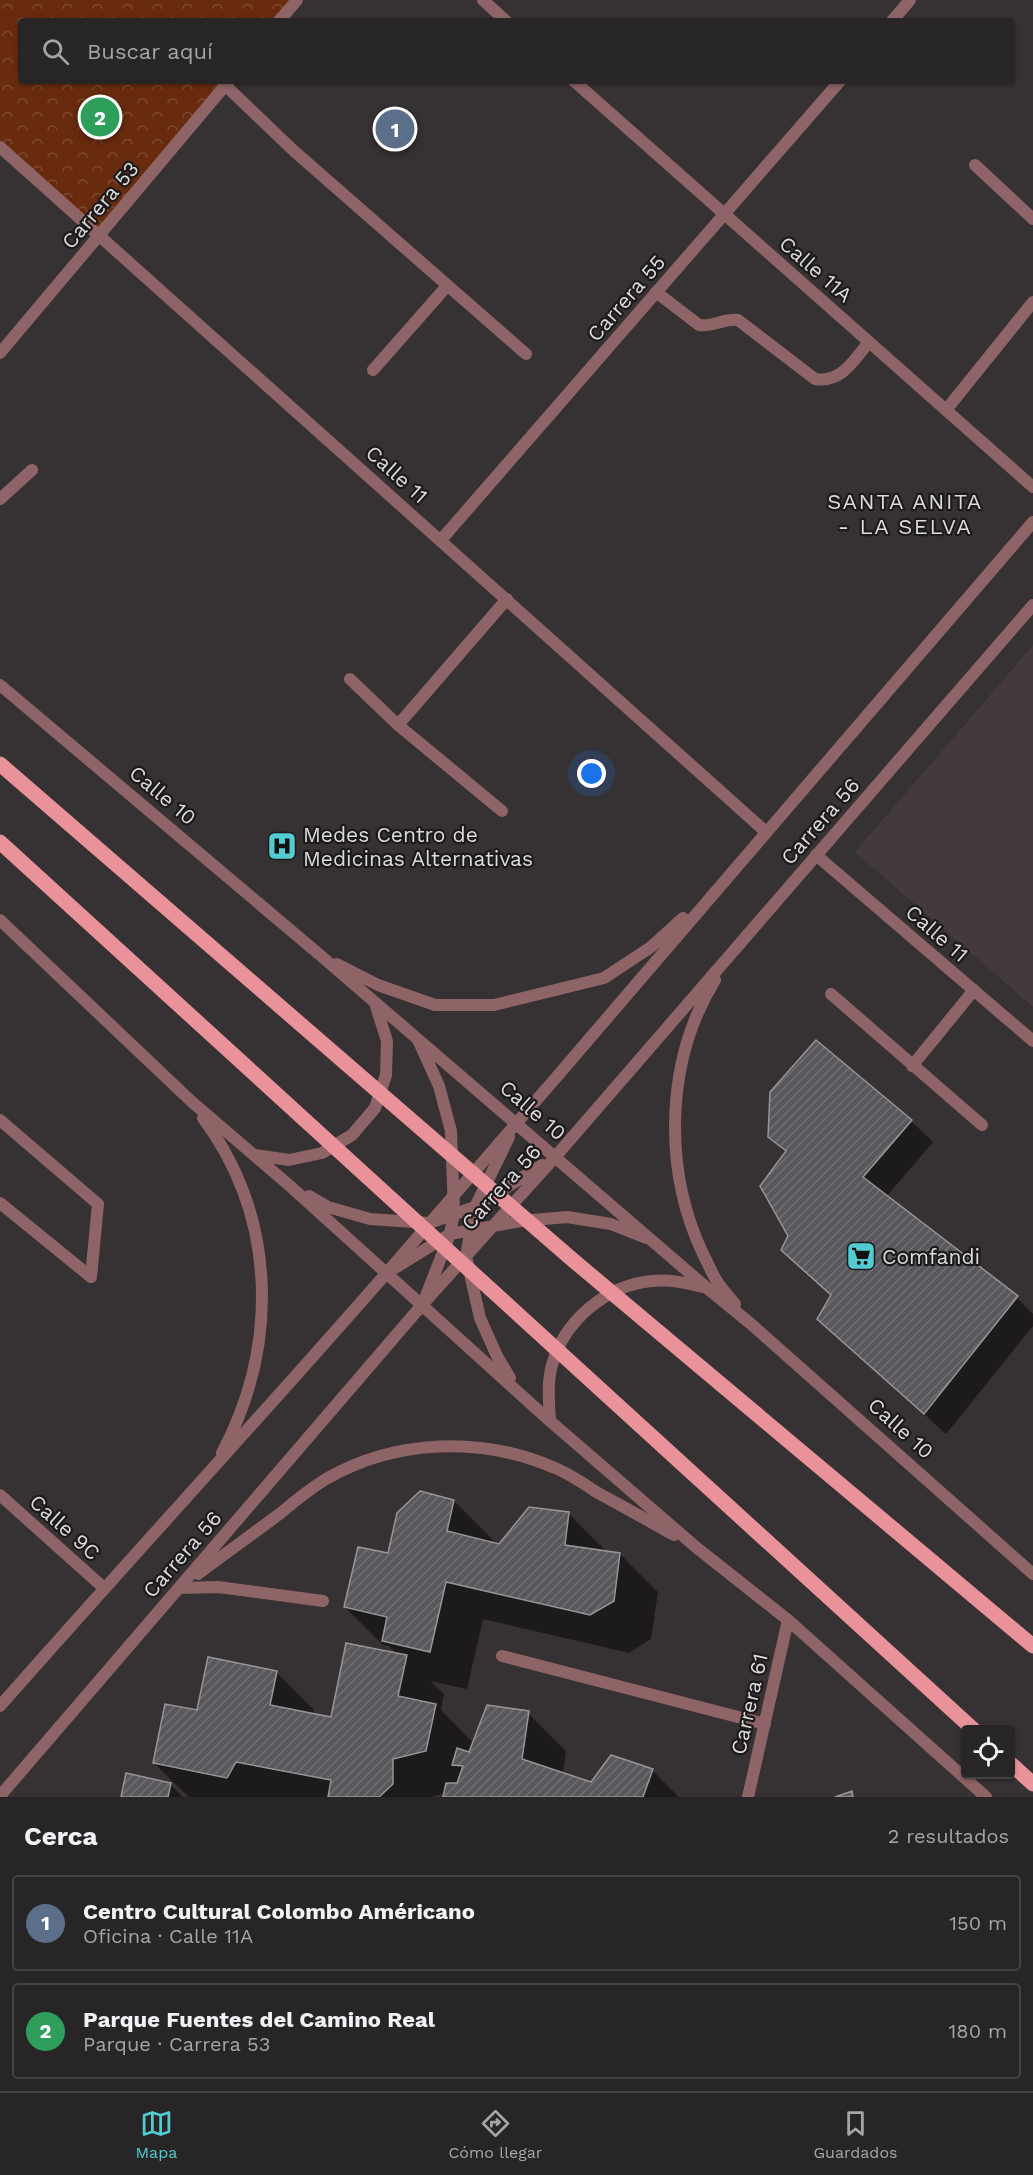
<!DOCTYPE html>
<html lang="es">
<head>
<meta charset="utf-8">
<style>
  body { margin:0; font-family:"Work Sans",sans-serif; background:#343132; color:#f1f3f6 }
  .controls { position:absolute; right:18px; bottom:18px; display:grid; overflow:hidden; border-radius:6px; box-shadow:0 2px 4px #0004 }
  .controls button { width:54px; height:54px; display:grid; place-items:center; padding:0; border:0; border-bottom:2px solid #444243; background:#282526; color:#f1f3f6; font:30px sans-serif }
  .you { position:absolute; left:592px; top:774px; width:21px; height:21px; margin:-15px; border:4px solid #fff; border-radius:50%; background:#1a73e8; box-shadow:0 0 0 9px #1a73e833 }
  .badge { display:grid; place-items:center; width:39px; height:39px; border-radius:50%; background:#52ccd0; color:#fff; font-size:20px; font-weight:700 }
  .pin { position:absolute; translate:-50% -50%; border:3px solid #fff; box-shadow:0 2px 6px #0006 }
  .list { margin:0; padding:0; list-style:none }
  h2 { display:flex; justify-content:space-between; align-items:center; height:78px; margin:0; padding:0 24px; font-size:26px }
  h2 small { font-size:20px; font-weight:400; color:#a5a5a7 }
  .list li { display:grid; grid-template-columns:39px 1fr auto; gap:18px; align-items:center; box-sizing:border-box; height:96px; margin:0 12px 12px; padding:0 12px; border:2px solid #444243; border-radius:6px }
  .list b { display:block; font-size:22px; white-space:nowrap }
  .list p { margin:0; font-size:20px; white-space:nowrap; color:#a5a5a7 }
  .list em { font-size:20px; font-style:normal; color:#a5a5a7 }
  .icon { flex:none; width:33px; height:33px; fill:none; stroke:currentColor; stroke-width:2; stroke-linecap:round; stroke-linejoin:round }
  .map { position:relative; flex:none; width:1033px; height:1797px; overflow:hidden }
  .search { position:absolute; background:#282526; box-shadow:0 2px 4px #0004; left:18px; right:18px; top:18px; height:66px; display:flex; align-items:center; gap:15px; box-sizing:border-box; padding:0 21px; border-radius:6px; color:#a5a5a7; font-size:22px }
  .sheet { height:294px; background:#282526 }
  nav { display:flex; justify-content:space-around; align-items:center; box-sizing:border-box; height:84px; border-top:2px solid #444243; background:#282526; font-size:16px; color:#a5a5a7 }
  nav a { display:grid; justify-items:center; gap:3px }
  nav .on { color:#52ccd0 }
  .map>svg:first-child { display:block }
  .built { fill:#43393e }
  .park { fill:url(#park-crowns) }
  .shadow { fill:#0007 }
  .building { fill:url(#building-hatch); stroke:#989599; stroke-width:1.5 }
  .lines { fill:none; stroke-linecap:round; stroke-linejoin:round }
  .service { stroke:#8f6467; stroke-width:12 }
  .minor { stroke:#8f6467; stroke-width:12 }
  .tertiary { stroke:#8f6467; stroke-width:12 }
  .primary { stroke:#ea929a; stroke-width:15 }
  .labels { text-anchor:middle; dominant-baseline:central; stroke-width:4.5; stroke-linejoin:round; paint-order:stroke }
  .street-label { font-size:21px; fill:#dddadb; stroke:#1c1a1b }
  .poi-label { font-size:21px; fill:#dddadb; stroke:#1c1a1b; text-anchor:start }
  .neighbourhood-label { font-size:22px; letter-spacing:1.5px; fill:#dddadb; stroke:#1c1a1b }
</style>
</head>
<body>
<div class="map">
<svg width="1033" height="1797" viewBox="0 0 1033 1797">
  <defs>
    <pattern id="park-crowns" width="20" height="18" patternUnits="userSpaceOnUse" patternTransform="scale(1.5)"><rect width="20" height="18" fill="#682b0e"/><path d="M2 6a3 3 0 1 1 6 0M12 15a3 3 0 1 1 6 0" fill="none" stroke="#7d4930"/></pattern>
    <pattern id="building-hatch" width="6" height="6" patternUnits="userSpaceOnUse" patternTransform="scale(1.5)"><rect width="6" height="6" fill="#59575b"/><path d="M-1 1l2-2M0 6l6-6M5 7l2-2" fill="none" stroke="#706f72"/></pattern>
  </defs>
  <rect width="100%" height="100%" fill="#363133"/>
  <path class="built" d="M1033,645V1007L855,852Z"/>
  <path class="park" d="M0,0H297L279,21H21V81H229L100,235L0,147Z"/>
  <path class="shadow" d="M911,1121L933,1142L886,1197L1017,1298L1033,1314V1326L946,1434L819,1318L832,1296L783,1250L790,1236L786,1154L769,1136Z
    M454,1501L492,1539L491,1544L499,1546L568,1513L607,1552L620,1554L658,1592L651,1639L629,1653L483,1619L467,1689L430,1681L444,1694L441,1710L473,1743L528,1713L566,1751L563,1774L592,1783L652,1770L679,1797H444L445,1793L431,1797H189L154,1763L198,1712L276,1672L314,1710L313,1715L332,1719L398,1655L389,1646L383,1645L345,1607L389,1555Z
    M170,1784L183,1797H123Z"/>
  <path class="building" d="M816,1040L912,1120L863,1177L1018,1296L924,1414L817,1319L831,1295L781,1250L788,1236L760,1186L786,1151L768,1137L770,1092Z
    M420,1491L454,1500L447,1531L499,1544L529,1507L569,1512L565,1545L620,1553L614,1601L590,1615L446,1582L430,1652L382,1641L387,1617L344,1607L358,1547L388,1553L397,1513Z
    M346,1643L407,1655L398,1696L436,1704L426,1751L393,1759V1784L379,1797H328L331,1780L236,1762L227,1778L153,1763L165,1704L197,1710L208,1657L277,1671L270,1705L331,1717Z
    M487,1705L529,1711L522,1759L591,1782L611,1755L653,1769L643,1797H443L446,1783H457L463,1766L452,1765L457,1748L469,1752Z
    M126,1773L171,1783L168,1797H121Z
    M852,1791L853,1797H835Z"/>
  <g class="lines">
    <path class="service" d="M226,86L294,151L526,354
      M975,165L1033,219
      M656,292L699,325C713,327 725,318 738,320L815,379C842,383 854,360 869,342
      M373,370L447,286
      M946,410L1033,302
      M0,499L32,470
      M350,679L398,725L502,811
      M398,725L507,599
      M831,994L982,1125
      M912,1066L974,990
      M0,1120L98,1204L91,1277L0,1203
      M180,1588L218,1587L323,1601
      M502,1656L765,1724"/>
    <path class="minor" d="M483,0L506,21
      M279,21L297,0
      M892,21L910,0
      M574,81L1033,487
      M0,147L766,832
      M0,353L229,81
      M441,540L840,81
      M816,855L1033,1041
      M0,1495L104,1588
      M748,1797L788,1620"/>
    <path class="tertiary" d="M0,685L320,955L707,1288L751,1324L1033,1574
      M0,920L192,1102L290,1186L550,1421L697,1548L788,1620L986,1797
      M337,964L378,985L435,1005H494L604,978L651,947L683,918
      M715,980C665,1061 663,1169 703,1254C708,1263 712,1274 718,1283C723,1290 729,1297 735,1304
      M419,1042L439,1086L451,1131L454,1213L450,1234L426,1296
      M203,1118C277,1218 279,1345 222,1453
      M509,1137L475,1207L466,1256L480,1318L497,1356L510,1378
      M255,1155L289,1160L322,1153L352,1135L375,1108L386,1075L387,1041L375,1003
      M309,1196L328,1207L370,1219L429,1223L475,1207L542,1165
      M395,1268L450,1234L521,1221L567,1217L611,1224L646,1238
      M550,1421C549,1402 547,1383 552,1365C564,1321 606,1285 652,1281C670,1279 686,1283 703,1287
      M198,1574C226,1553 254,1533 282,1512C296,1500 310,1489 326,1479C395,1439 482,1436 555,1468C570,1474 584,1484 598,1493C624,1507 649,1521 674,1535
      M0,1706C127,1562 257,1421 384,1276C602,1026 817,773 1033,522
      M0,1796L422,1305L556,1156L1033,605"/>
    <path class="primary" d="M0,764L574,1261L1033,1646
      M0,842L974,1730
      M1010,1763L1033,1784"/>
  </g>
  <defs>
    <g id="hospital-square" transform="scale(1.5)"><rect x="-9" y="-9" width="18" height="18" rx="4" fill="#52ccd0" stroke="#1c1a1b"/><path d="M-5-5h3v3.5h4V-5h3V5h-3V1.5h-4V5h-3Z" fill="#111"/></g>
    <g id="supermarket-square" transform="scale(1.5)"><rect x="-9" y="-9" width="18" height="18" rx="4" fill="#52ccd0" stroke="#1c1a1b"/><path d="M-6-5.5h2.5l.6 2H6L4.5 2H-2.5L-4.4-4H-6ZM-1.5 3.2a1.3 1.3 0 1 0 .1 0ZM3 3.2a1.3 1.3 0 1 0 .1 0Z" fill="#111"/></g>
  </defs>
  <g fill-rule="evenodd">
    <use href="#hospital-square" x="282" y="846"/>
    <use href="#supermarket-square" x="861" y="1256"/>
  </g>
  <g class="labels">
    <g class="street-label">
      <text transform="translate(100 205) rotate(-50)">Carrera 53</text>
      <text transform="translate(816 269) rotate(41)">Calle 11A</text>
      <text transform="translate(626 298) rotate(-49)">Carrera 55</text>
      <text transform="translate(397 474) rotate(42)">Calle 11</text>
      <text transform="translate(163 795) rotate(40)">Calle 10</text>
      <text transform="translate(820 821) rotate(-49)">Carrera 56</text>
      <text transform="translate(937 933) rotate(41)">Calle 11</text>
      <text transform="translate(533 1110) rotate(41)">Calle 10</text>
      <text transform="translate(501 1187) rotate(-48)">Carrera 56</text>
      <text transform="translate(901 1428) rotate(42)">Calle 10</text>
      <text transform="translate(65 1527) rotate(42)">Calle 9C</text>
      <text transform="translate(182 1554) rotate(-49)">Carrera 56</text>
      <text transform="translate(749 1704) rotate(-77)">Carrera 61</text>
    </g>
    <g class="poi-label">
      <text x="303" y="834">Medes Centro de<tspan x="303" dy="24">Medicinas Alternativas</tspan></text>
      <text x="882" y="1256">Comfandi</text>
    </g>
    <g class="neighbourhood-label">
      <text x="905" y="501">SANTA ANITA<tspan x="905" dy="25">- LA SELVA</tspan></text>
    </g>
  </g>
</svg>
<div class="controls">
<button><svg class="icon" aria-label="locate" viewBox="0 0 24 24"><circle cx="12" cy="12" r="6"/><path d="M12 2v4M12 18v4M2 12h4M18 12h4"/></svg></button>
</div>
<div class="you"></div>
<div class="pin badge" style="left:395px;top:129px;background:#5c6f8a">1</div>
<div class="pin badge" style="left:100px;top:117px;background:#2e9e5b">2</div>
<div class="search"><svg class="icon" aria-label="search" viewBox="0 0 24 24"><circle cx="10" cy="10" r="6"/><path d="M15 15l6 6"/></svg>Buscar aquí</div>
</div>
<section class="sheet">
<h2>Cerca<small>2 resultados</small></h2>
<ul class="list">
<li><span class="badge" style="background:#5c6f8a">1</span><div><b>Centro Cultural Colombo Américano</b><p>Oficina · Calle 11A</p></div><em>150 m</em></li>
<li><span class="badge" style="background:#2e9e5b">2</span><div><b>Parque Fuentes del Camino Real</b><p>Parque · Carrera 53</p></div><em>180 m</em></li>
</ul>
</section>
<nav>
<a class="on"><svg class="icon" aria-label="map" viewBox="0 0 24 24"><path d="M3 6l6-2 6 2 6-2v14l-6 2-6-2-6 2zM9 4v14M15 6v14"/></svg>Mapa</a>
<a><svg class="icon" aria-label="directions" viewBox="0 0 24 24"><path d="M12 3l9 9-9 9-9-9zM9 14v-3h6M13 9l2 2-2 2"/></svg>Cómo llegar</a>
<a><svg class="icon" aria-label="saved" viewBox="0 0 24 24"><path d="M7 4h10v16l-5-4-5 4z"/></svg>Guardados</a>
</nav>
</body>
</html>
